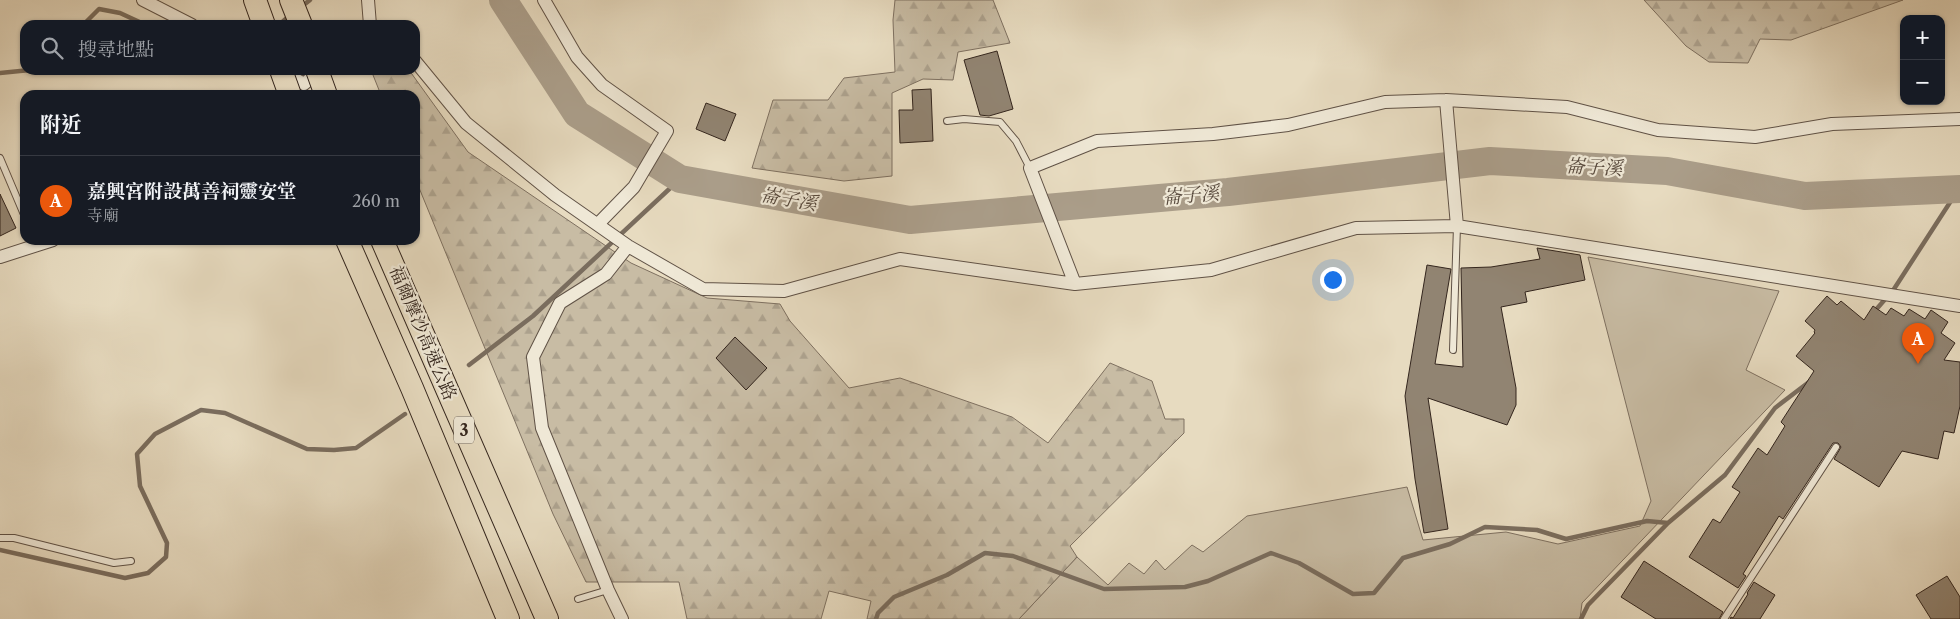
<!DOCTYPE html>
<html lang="zh-TW">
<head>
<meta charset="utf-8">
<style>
  body { margin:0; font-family:"Libre Caslon Text","Noto Serif TC",serif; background:#20242c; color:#f1f3f6 }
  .controls { position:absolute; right:15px; top:15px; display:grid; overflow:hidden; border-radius:10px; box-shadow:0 1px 4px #0004 }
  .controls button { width:45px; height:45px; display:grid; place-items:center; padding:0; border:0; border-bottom:1px solid #363941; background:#171b24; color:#f1f3f6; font:25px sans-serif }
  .you { position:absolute; left:1332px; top:279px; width:18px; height:18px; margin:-12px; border:4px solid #fff; border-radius:50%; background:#1a73e8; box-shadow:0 0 0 8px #1a73e833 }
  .badge { display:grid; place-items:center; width:32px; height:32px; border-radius:50%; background:#ea580c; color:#fff; font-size:16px; font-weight:700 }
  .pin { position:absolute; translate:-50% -41px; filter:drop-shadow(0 1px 2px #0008) }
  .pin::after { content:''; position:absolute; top:26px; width:18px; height:15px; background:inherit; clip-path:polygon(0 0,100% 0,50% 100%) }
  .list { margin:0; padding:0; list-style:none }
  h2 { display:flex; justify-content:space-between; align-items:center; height:65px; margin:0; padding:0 20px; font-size:21px }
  h2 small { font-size:16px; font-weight:400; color:#9ea1a6 }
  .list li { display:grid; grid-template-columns:32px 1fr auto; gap:15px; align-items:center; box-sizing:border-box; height:90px; padding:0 20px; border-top:1px solid #363941 }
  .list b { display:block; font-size:19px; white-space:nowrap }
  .list p { margin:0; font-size:16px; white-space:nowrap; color:#9ea1a6 }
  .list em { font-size:16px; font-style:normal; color:#9ea1a6 }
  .icon { flex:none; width:28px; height:28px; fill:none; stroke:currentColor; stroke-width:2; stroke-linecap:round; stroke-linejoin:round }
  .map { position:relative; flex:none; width:1960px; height:619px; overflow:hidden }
  .search { position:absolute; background:#171b24; box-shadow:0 1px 4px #0004; left:20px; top:20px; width:400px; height:55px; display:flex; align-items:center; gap:12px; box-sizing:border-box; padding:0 18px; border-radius:15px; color:#9ea1a6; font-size:19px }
  .panel { position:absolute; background:#171b24; box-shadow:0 1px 4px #0004; left:20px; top:90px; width:400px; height:155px; border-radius:15px }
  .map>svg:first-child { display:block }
  .green { fill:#c8bca4; stroke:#7e7060 }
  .forest { fill:url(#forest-firs); stroke:#7e7060 }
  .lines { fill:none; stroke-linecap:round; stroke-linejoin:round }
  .stream { stroke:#7a6d5e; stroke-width:4.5 }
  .river { stroke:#aa9d89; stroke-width:28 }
  .building { fill:#918472; stroke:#33251d }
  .lane-casing { stroke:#605246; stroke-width:8 }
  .street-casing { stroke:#605246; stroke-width:14 }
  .highway-casing { stroke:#33251d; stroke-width:24 }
  .lane { stroke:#efe8d6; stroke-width:6 }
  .street { stroke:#efe8d6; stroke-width:12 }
  .highway { stroke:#e7dbc0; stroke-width:22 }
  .highway-bridge-casing { stroke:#33251d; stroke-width:24; stroke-linecap:butt }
  .highway-bridge { stroke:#e7dbc0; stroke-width:22 }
  .labels { text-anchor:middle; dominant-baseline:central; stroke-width:4.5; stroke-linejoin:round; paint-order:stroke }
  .shield { fill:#efe8d6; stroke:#6b6054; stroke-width:1 }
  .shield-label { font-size:16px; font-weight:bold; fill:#33251d }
  .street-label { font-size:18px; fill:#33251d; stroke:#efe8d6 }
  .water-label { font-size:19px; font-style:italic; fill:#57493d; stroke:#efe8d6 }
</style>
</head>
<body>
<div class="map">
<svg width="1960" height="619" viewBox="0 0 1960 619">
  <defs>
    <pattern id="forest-firs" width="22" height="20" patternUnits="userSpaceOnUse" patternTransform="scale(1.25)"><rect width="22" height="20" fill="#c8bca4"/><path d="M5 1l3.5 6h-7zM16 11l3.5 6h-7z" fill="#aca18d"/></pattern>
  </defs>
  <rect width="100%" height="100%" fill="#e7dbc0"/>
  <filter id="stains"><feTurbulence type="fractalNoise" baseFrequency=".004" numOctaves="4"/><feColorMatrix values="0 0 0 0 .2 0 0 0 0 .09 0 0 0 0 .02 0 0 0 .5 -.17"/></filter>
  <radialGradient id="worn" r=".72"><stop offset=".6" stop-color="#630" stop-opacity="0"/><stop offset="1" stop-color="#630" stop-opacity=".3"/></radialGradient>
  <path class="green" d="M1588,257L1779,291L1746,370L1785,390L1582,603L1580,619H1019L1077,557L1108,585L1129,563L1144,574L1156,560L1165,570L1192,545L1203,552L1247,516L1407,487L1423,540L1506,532L1558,544L1640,526L1651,501Z"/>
  <path class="forest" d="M895,0H993L1010,43L958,52L953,80L923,79L892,93V176L844,181L752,168L773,100H828L844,78L895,72L893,20Z
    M1644,0H1903L1791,40L1760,39L1748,63L1709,62L1686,46Z
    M371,70H409L468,152L631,263L707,298L780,304L790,321L849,388L900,378L1012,417L1048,443L1110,363L1152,381L1165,419H1184V433L1070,546L1077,557L1019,619H867L871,601L829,591L821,619H687L679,582H586L553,514L415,178V95H381Z"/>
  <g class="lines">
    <path class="stream" d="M301,7L310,0
      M83,25L99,9L120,13L146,25
      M279,25L289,16
      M0,73L30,70
      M1874,312L1894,289L1958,190
      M469,365L533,316L680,179
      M0,550L125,578L148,573L166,557L167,543L140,486L137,454L155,434L201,410L225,413L307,449L334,450L356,448L405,414
      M876,619L878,613L894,597L947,575L985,553L1013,556L1104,589L1185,587L1208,581L1271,553L1299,563L1353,594L1374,593L1403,558L1450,544L1485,527L1537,530L1566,539L1647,521L1668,523
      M1581,619L1588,605L1668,523L1725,475L1775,408L1809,382"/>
    <path class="river" d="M503,0L577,114L680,179L910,220L1228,192L1490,161L1667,171L1805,196L1960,189"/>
  </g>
  <path class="building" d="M997,51L1013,109L989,116L980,115L964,60Z
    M931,89L933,141L900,143L899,110H913L912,90Z
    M706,103L736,114L725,141L696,129Z
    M0,194L16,228L0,236Z
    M1537,248L1580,255L1585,280L1525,292L1527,302L1501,307L1516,388V405L1507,425L1428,398L1448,529L1424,533L1415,479L1405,396L1427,265L1451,269L1435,364L1463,367L1461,268L1491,267L1540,259Z
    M1827,296L1837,305L1841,301L1864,320L1873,306L1886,315L1891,308L1904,316L1909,309L1925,319L1931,310L1948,322L1941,333L1955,343L1944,360L1960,362V406L1954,433L1944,431L1938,459L1902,451L1879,487L1834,459L1841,447L1838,443H1833L1783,519L1779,516L1743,574L1746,576L1738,588L1689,557L1713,519L1720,523L1740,492L1732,487L1758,448L1767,455L1785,426L1781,422L1814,371L1796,356L1815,333L1814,332L1815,330L1805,321Z
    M735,337L767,368L746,390L716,358Z
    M1644,561L1723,612L1719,619H1656L1621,597Z
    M1947,576L1960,597V619H1931L1916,595Z
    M1754,582L1775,595L1760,619H1730L1731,617L1733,618L1748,594L1747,593Z"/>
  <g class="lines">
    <g class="lane-casing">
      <path id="lane" d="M947,121L964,119L1000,122L1016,141L1030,168
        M0,158L25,217
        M1453,350L1457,226
        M0,538H14L114,563L131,561
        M578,599L608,590
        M1724,619L1836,447"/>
    </g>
    <g class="street-casing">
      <path id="street" d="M143,0L192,25
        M368,0L370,25
        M544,0L577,57L602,85L667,131L634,187L598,224
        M415,61L466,123L555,195L628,246L703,289L784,291L900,259L1075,284L1211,270L1356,228L1457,226L1960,306
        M283,72L304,84L320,70
        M1457,226L1446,100L1567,107L1658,130L1755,137L1832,124L1960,119
        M0,257L53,240
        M1075,284L1030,168L1097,141L1213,134L1288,125L1385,102L1446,100
        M622,619L608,590L542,428L533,357L560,303L606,274L628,246"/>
    </g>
    <g class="highway-casing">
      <path id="highway" d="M255,0L264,25
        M291,0L301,25
        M347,240L412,388L508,619
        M382,240L547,619"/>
    </g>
    <use href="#lane" class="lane"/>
    <use href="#street" class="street"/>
    <use href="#highway" class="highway"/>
    <g class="highway-bridge-casing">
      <path id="highway-bridge" d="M281,70L290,95
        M317,70L326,95"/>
    </g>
    <use href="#highway-bridge" class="highway-bridge"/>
  </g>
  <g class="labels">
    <rect class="shield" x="454" y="416.5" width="20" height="27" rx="4"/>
    <g class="shield-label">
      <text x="464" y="430">3</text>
    </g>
    <g class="street-label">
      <text transform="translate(423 333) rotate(67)">福爾摩沙高速公路</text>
    </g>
    <g class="water-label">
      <text transform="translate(1594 167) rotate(3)">崙子溪</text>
      <text transform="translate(1191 195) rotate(-5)">崙子溪</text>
      <text transform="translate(789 199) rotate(10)">崙子溪</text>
    </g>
  </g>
  <rect width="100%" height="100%" filter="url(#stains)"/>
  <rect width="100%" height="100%" fill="url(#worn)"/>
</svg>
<div class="controls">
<button>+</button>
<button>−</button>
</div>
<div class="you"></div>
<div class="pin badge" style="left:1918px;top:364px">A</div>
<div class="search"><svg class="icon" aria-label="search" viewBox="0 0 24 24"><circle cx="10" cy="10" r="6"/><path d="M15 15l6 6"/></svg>搜尋地點</div>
<section class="panel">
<h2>附近<small></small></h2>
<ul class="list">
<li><span class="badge">A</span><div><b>嘉興宮附設萬善祠靈安堂</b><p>寺廟</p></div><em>260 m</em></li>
</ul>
</section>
</div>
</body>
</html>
